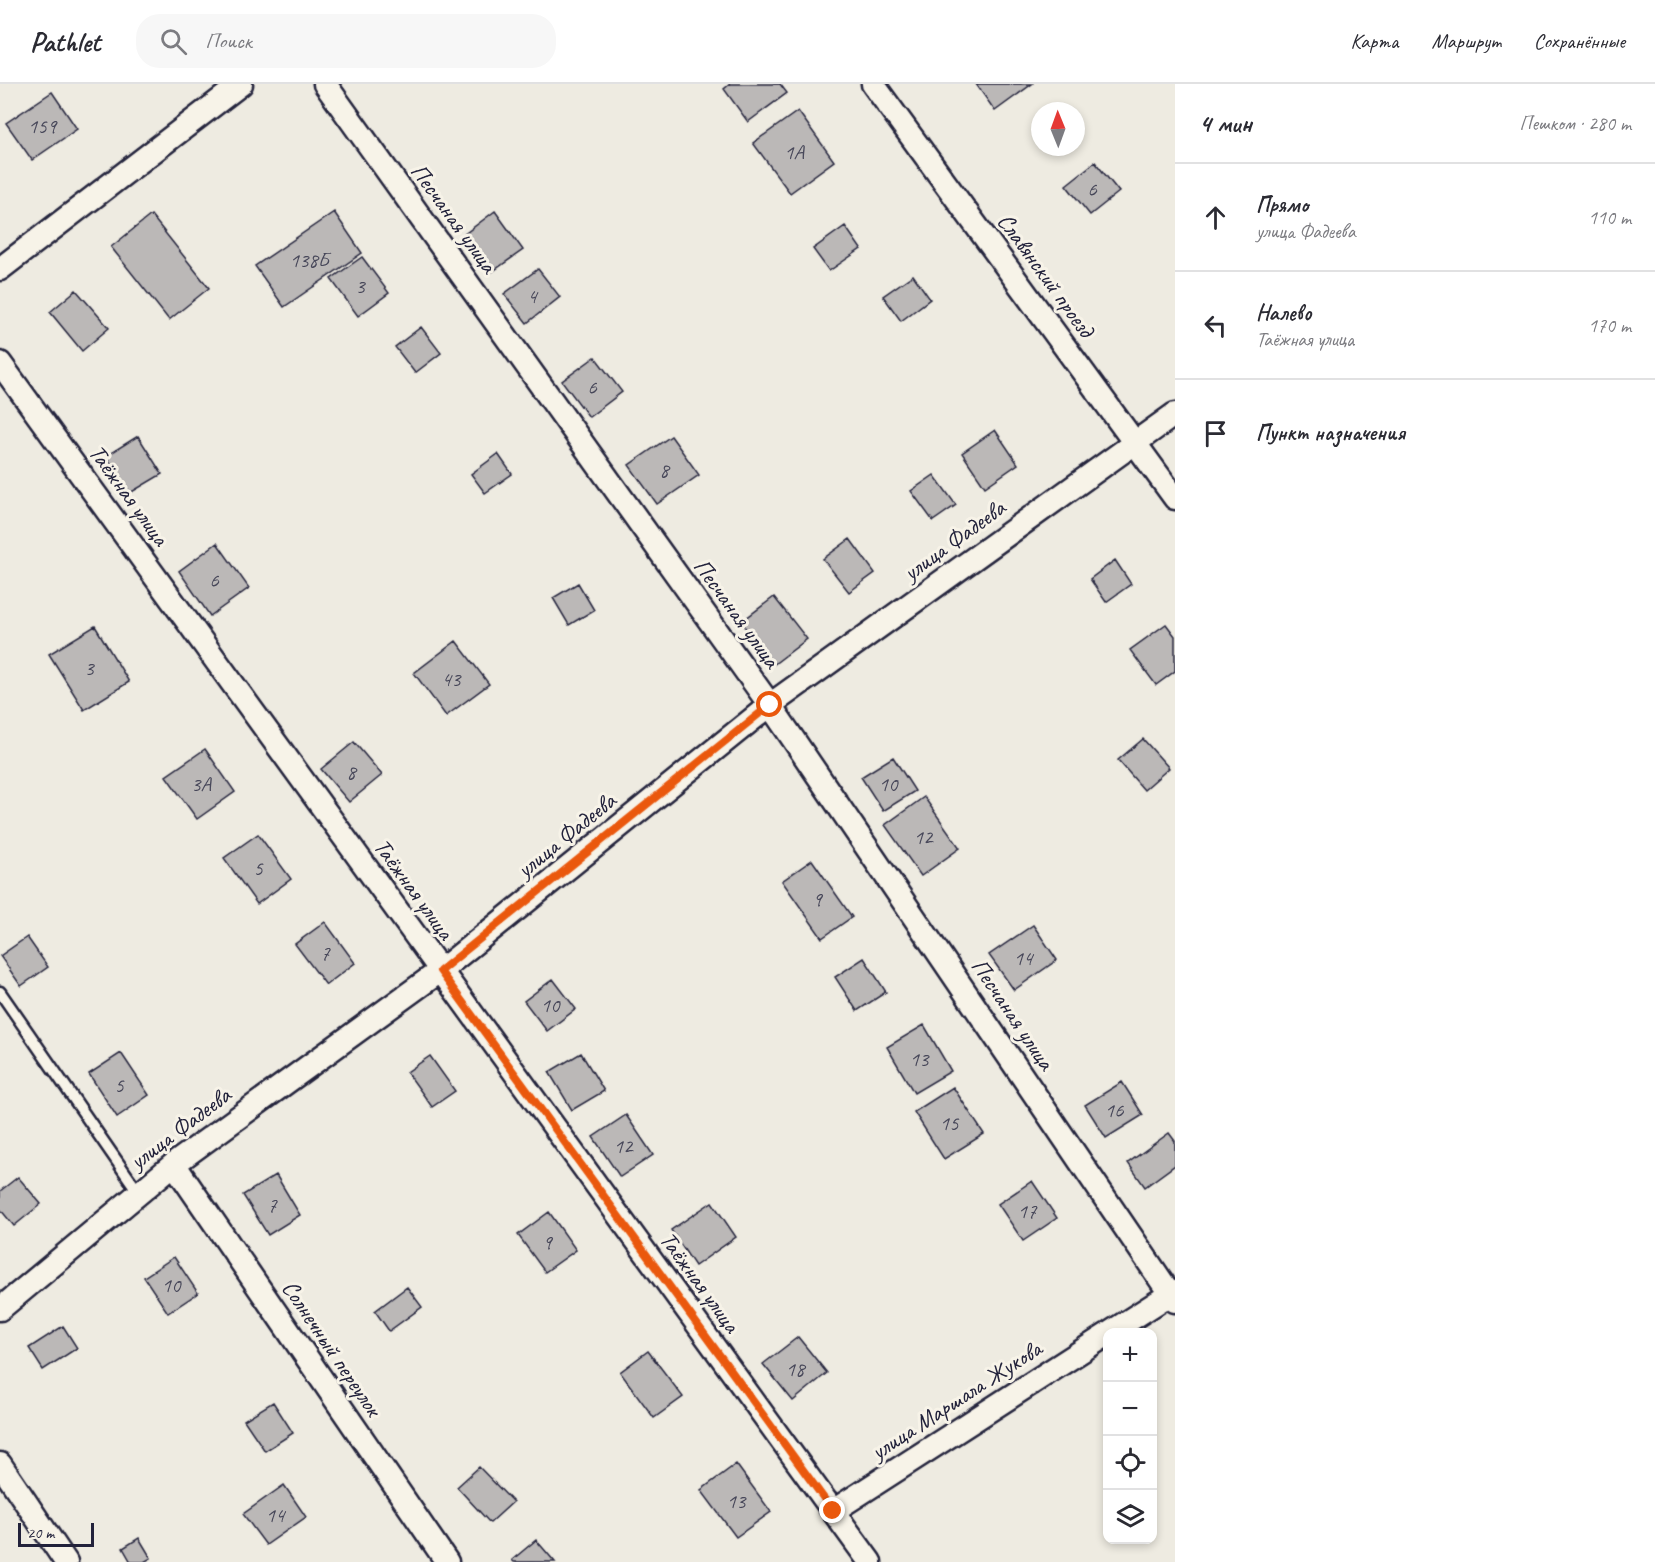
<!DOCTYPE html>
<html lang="ru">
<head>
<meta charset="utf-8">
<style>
  body { margin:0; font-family:Caveat,sans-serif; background:#f7f7f7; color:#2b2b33 }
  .controls { position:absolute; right:18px; bottom:18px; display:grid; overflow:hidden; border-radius:12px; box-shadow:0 3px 9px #0003 }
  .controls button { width:54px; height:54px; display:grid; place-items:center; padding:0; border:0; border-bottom:2px solid #e1e1e2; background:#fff; color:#2b2b33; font:30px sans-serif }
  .compass { position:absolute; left:1031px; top:18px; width:54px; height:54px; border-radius:50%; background:#fff; box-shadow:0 3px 9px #0003; rotate:359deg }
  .scale { position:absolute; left:18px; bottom:15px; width:76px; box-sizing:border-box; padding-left:6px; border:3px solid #22223b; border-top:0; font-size:16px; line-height:21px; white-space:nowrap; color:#22223b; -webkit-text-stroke:4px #f7f3e8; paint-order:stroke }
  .stop { position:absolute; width:18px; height:18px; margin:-14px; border:4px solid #ea580c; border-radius:50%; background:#fff }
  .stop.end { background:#ea580c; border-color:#fff; box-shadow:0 2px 6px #0008 }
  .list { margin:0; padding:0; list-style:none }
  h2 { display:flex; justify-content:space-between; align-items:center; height:78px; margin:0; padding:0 24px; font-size:26px }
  h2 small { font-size:20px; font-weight:400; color:#7c7c81 }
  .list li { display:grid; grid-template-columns:39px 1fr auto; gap:18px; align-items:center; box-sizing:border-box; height:108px; padding:0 24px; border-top:2px solid #e1e1e2 }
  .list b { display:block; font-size:22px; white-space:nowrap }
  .list p { margin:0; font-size:20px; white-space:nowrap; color:#7c7c81 }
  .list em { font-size:20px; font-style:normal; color:#7c7c81 }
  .icon { flex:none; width:33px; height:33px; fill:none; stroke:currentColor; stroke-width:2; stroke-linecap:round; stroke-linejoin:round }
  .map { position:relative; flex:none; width:1175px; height:1478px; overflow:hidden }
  header { display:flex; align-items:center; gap:36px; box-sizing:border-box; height:84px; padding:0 30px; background:#fff; border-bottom:2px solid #e1e1e2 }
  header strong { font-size:28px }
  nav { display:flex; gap:33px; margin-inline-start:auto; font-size:21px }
  .search { width:420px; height:54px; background:#f7f7f7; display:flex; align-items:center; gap:15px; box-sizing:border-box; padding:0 21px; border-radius:24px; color:#7c7c81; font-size:22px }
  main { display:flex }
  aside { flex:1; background:#fff }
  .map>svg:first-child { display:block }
  .building { fill:#bbb8b7; stroke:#22223b; stroke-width:1.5 }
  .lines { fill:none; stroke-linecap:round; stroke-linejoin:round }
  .service-casing { stroke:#22223b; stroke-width:15 }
  .minor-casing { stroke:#22223b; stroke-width:27 }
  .service { stroke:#f7f3e8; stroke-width:10 }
  .minor { stroke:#f7f3e8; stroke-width:22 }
  .route { stroke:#ea580c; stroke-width:8 }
  .labels { text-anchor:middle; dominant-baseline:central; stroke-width:6; stroke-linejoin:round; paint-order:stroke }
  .number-label { font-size:21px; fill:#48485a }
  .street-label { font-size:24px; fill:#22223b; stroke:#f7f3e8 }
</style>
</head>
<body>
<header>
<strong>Pathlet</strong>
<div class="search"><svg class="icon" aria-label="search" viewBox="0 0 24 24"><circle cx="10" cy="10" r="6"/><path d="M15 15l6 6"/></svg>Поиск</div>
<nav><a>Карта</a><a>Маршрут</a><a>Сохранённые</a></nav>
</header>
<main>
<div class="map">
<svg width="1175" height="1478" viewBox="0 0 1175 1478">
  <rect width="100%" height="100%" fill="#eeebe1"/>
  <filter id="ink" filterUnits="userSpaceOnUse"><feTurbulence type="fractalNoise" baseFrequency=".0167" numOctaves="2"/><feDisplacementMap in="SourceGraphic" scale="12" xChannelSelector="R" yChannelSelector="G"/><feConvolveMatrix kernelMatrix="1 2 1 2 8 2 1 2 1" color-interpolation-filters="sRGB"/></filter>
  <g filter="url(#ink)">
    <path class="building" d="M730,0H780L787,9L748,38L724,5Z
      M976,0H1032L995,27Z
      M52,8L77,45L32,76L6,39Z
      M798,27L834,77L790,109L753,59Z
      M1095,78L1119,108L1090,131L1066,101Z
      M495,127L523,166L489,190L462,152Z
      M334,128L362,169L284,223L255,182Z
      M151,131L209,204L169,236L111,163Z
      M845,142L861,165L829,187L813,165Z
      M362,173L389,209L358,232L331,195Z
      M538,185L560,213L527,239L504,210Z
      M913,191L930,215L901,237L883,212Z
      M76,206L109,244L82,267L50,228Z
      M421,243L441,269L415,289L395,263Z
      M595,273L622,308L589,333L562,297Z
      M995,346L1018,380L985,403L962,369Z
      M138,352L162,390L130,409L106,372Z
      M671,352L699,391L657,420L629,381Z
      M498,370L512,390L485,409L471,390Z
      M934,391L956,421L933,437L911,407Z
      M850,455L875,489L849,508L823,475Z
      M217,459L249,504L210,532L179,487Z
      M1115,476L1131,500L1106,518L1090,495Z
      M578,499L594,526L569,541L553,514Z
      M774,513L807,555L773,581L741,538Z
      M1166,540L1175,552V587L1156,601L1130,566Z
      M95,542L129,598L84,626L49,570Z
      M456,557L489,600L446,632L414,589Z
      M1143,655L1169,684L1144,706L1118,676Z
      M354,658L382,691L349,718L321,685Z
      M205,665L235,708L197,735L166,692Z
      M893,673L915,707L883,727L861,693Z
      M924,713L960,764L921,792L885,741Z
      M258,750L291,795L257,820L224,774Z
      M812,776L852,833L822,854L782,797Z
      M325,838L355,879L326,901L295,860Z
      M1033,841L1057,876L1014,906L989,871Z
      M27,853L48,883L21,902L0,872Z
      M864,874L886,908L857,927L835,893Z
      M553,895L576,925L547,947L524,917Z
      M924,941L951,987L914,1009L887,963Z
      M121,969L149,1011L117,1033L89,990Z
      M581,969L604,1007L572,1026L549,988Z
      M430,972L455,1007L432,1023L407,988Z
      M1122,998L1143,1031L1106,1054L1085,1021Z
      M953,1003L984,1050L944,1075L914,1028Z
      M626,1031L653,1071L620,1093L593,1053Z
      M1169,1049L1175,1057V1081L1145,1103L1128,1079Z
      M276,1091L300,1131L268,1151L243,1111Z
      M18,1093L41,1120L14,1142L0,1125V1107Z
      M1032,1097L1057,1134L1023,1157L998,1120Z
      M712,1118L736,1153L695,1182L671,1146Z
      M549,1128L576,1166L545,1188L518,1151Z
      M174,1173L198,1209L168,1229L144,1193Z
      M407,1203L422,1223L389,1247L375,1227Z
      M63,1242L77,1264L43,1286L29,1264Z
      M798,1253L827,1289L793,1317L763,1280Z
      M648,1267L683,1313L654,1334L620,1288Z
      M273,1318L293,1349L265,1367L244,1336Z
      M736,1380L771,1428L736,1453L701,1406Z
      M479,1383L513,1418L490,1439L457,1403Z
      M284,1401L306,1433L266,1461L243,1430Z
      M139,1454L151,1474L144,1478H131L123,1464Z
      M536,1456L555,1478H514L512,1476Z"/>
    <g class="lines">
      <g class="service-casing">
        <path id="service" d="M0,908L139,1109"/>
      </g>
      <g class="minor-casing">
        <path id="minor" d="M325,0L770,621L1175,1217
          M873,0L1175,414
          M0,185L241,0
          M0,279L870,1478
          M174,1080L447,1478
          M0,1225L174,1080L440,887L770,621L1175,330
          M1111,1248L1175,1207
          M0,1380L66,1478
          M833,1427L1108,1250"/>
      </g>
      <use href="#service" class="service"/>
      <use href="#minor" class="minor"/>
    </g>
  </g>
  <g class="lines" filter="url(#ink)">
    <path class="route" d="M770,621L440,887L833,1427"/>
  </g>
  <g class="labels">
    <g class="number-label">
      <text x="42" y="42">159</text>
      <text x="794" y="68">1А</text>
      <text x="1092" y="105">6</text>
      <text x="309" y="176">138Б</text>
      <text x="360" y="202">3</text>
      <text x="532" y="212">4</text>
      <text x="592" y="303">6</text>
      <text x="664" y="386">8</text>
      <text x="214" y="496">6</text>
      <text x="89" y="584">3</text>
      <text x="451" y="595">43</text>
      <text x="351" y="688">8</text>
      <text x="201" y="700">3А</text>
      <text x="888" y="700">10</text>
      <text x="923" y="753">12</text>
      <text x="258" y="784">5</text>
      <text x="817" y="815">9</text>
      <text x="325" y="869">7</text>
      <text x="1023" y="874">14</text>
      <text x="550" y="921">10</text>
      <text x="919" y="975">13</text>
      <text x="119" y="1001">5</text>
      <text x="1114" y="1026">16</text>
      <text x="949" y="1039">15</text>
      <text x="623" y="1062">12</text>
      <text x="272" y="1121">7</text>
      <text x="1027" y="1127">17</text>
      <text x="547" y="1158">9</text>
      <text x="171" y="1201">10</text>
      <text x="795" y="1285">18</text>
      <text x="736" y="1417">13</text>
      <text x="275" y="1431">14</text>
    </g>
    <g class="street-label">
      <text transform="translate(454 134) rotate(54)">Песчаная улица</text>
      <text transform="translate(1046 191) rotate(54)">Славянский проезд</text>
      <text transform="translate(129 411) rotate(54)">Таёжная улица</text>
      <text transform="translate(954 456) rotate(-36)">улица Фадеева</text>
      <text transform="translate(737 529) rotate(54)">Песчаная улица</text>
      <text transform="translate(566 751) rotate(-39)">улица Фадеева</text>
      <text transform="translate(414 805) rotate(54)">Таёжная улица</text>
      <text transform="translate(1013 930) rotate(56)">Песчаная улица</text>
      <text transform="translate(180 1044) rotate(-37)">улица Фадеева</text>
      <text transform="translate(700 1198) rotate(54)">Таёжная улица</text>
      <text transform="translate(332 1264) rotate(56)">Солнечный переулок</text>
      <text transform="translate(956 1316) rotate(-33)">улица Маршала Жукова</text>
    </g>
  </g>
</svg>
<div class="controls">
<button>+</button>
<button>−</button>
<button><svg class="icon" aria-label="locate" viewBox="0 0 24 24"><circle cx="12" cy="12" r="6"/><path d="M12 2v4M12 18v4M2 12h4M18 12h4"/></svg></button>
<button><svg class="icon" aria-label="layers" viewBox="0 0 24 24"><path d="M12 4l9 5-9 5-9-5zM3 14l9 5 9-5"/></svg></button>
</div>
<svg class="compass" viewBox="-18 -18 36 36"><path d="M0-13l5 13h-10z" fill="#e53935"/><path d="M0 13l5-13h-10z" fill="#7c7c81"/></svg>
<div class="scale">20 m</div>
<div class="stop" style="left:770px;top:621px"></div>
<div class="stop end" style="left:833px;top:1427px"></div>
</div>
<aside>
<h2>4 мин<small>Пешком · 280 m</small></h2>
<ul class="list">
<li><svg class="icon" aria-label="ahead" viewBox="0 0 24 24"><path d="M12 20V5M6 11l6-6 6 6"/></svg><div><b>Прямо</b><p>улица Фадеева</p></div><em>110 m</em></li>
<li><svg class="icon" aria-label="left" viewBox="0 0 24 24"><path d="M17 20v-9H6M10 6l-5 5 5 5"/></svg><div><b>Налево</b><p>Таёжная улица</p></div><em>170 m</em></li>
<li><svg class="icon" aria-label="arrive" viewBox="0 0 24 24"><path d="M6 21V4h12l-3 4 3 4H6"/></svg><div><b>Пункт назначения</b></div></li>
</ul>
</aside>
</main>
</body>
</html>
